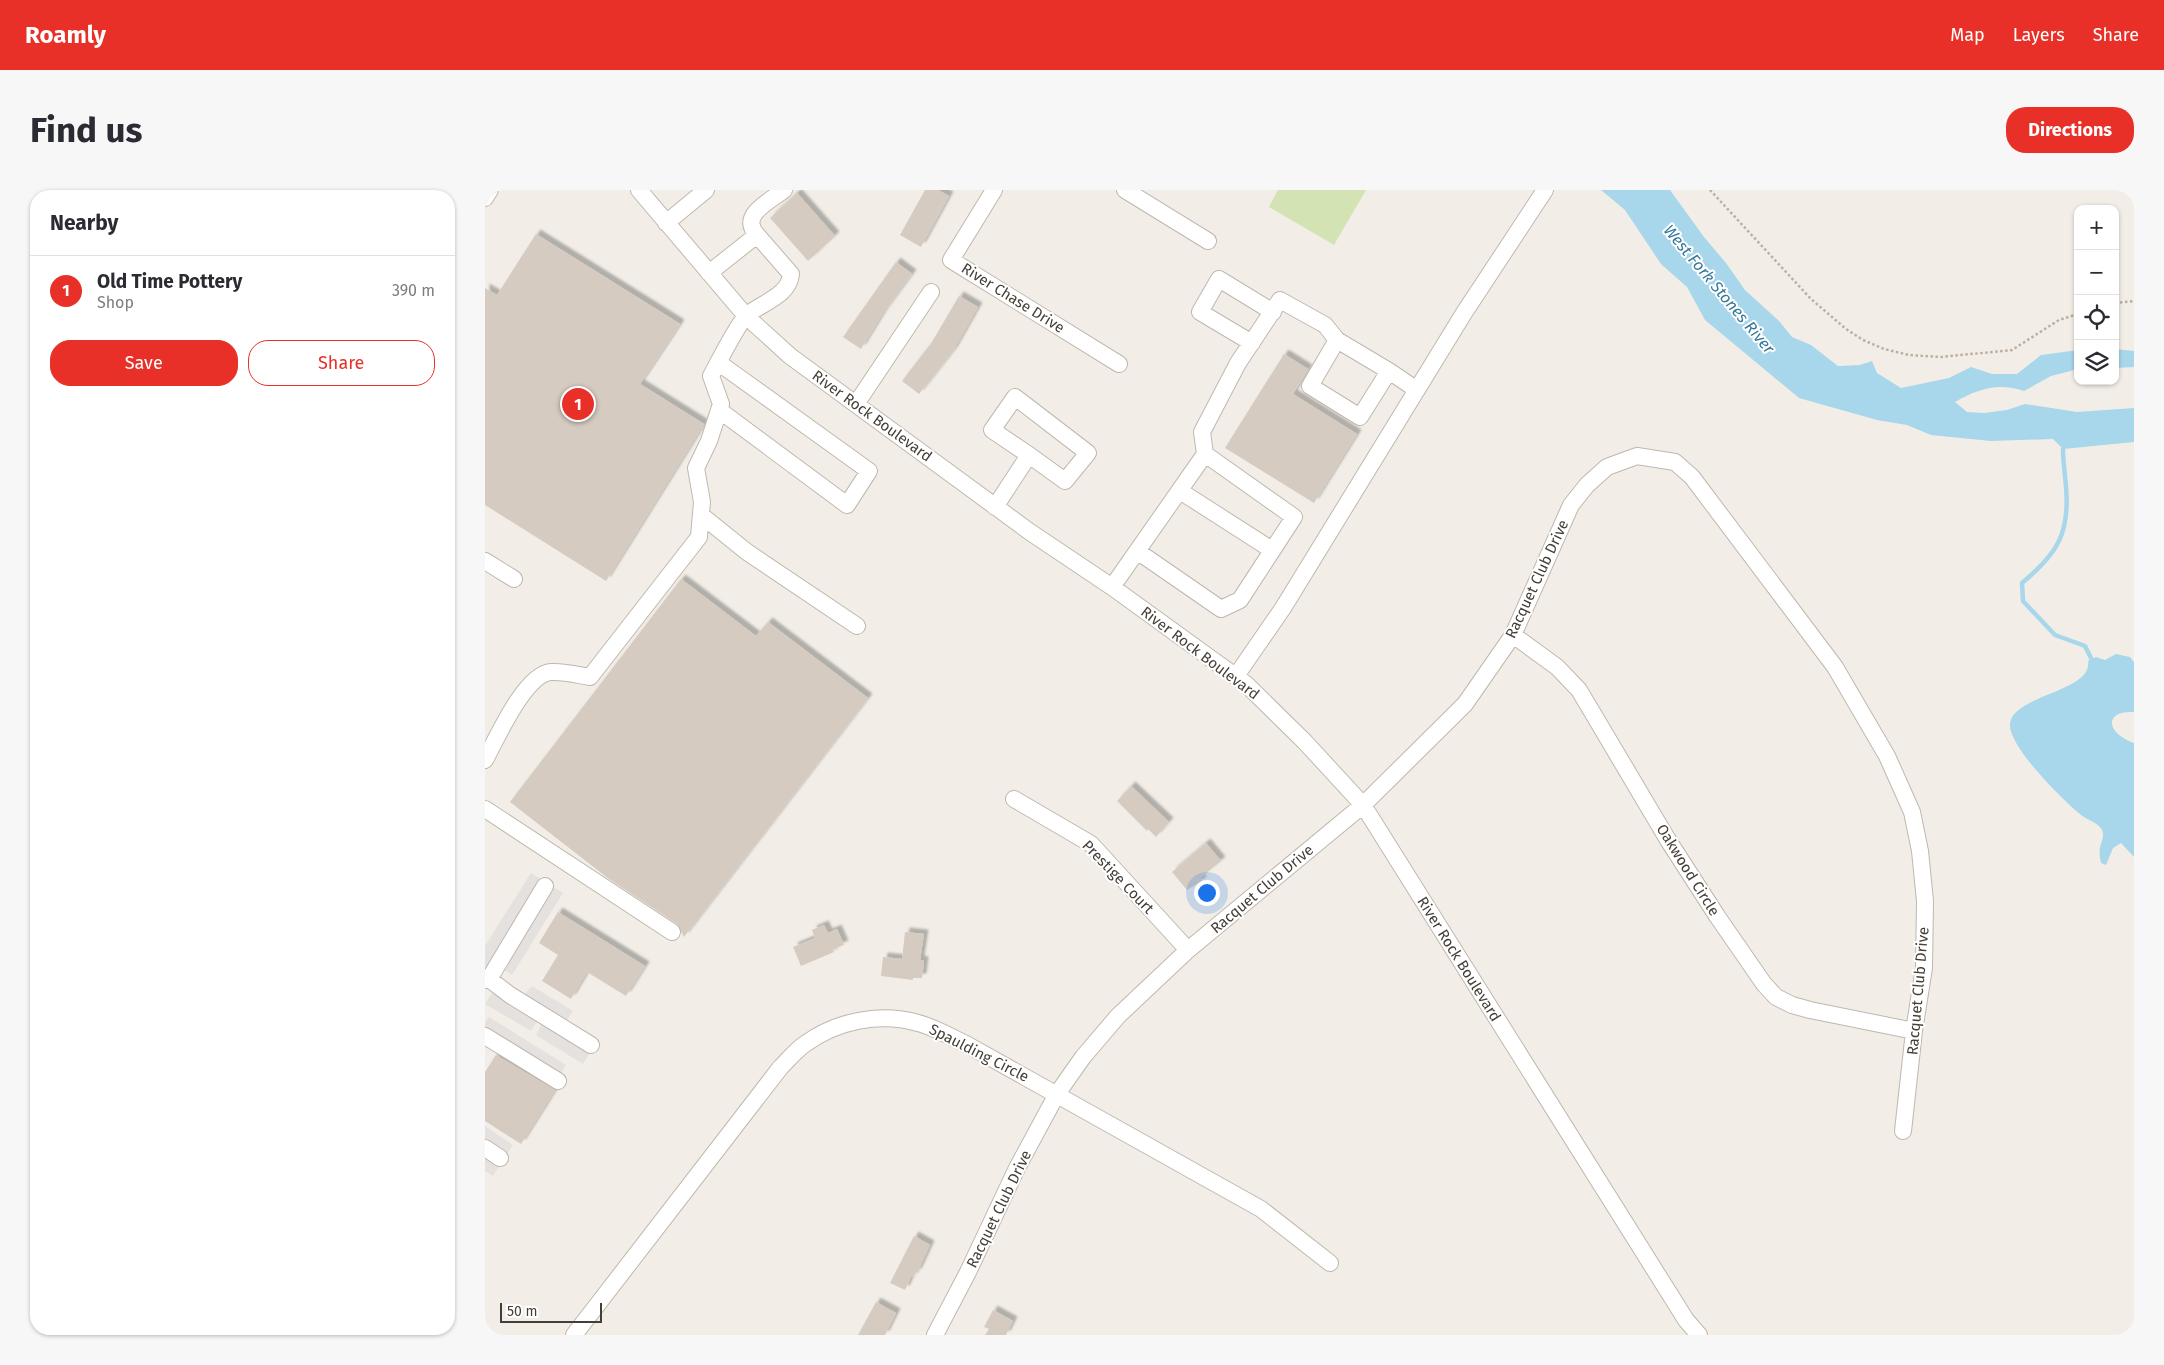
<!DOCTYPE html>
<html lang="en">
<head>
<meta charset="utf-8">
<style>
  body { margin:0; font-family:"Fira Sans",sans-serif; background:#f7f7f7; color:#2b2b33 }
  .controls { position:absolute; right:15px; top:15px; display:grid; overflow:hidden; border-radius:10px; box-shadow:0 1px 4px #0004 }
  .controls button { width:45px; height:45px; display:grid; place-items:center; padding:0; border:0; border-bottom:1px solid #e1e1e2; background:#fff; color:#2b2b33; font:25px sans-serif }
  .scale { position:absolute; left:15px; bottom:12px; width:102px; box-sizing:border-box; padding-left:5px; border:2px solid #453e37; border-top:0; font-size:14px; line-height:18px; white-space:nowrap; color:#453e37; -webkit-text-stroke:4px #fff; paint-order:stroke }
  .you { position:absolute; left:721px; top:702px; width:18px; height:18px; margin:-12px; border:4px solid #fff; border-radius:50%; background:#1a73e8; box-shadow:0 0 0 8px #1a73e833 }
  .badge { display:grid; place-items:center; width:32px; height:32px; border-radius:50%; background:#e83028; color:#fff; font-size:16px; font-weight:700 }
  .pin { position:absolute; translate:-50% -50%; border:2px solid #fff; box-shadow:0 1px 5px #0006 }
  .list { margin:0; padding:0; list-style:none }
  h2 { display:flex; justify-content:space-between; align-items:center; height:65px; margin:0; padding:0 20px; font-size:21px }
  h2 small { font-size:16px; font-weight:400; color:#7c7c81 }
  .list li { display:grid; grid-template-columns:32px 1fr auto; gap:15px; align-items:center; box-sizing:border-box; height:70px; padding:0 20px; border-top:1px solid #e1e1e2 }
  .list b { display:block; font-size:19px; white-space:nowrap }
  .list p { margin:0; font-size:16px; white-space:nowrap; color:#7c7c81 }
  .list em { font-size:16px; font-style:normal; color:#7c7c81 }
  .actions { display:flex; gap:10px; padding:15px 20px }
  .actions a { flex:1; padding:11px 0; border:1px solid #e83028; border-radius:20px; text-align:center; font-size:18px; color:#e83028 }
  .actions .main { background:#e83028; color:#fff }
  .icon { flex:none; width:28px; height:28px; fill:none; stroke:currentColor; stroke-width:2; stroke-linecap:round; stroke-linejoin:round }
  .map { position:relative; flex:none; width:1649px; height:1145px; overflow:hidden; border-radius:20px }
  header { display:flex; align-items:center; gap:30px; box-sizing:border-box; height:70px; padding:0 25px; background:#e83028; color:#fff }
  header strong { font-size:24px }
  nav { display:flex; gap:28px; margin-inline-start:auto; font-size:18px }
  .intro { display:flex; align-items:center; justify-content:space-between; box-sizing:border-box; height:120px; padding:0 30px }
  h1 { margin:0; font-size:35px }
  .button { padding:12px 22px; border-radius:20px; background:#e83028; color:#fff; font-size:18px; font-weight:700 }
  main { display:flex; gap:30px; padding:0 30px }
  aside { flex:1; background:#fff; border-radius:20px; box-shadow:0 1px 4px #0004 }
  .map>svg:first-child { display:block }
  .green { fill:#d3e3b3 }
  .parking { fill:#e4e1df }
  .water { fill:#a8d6ea }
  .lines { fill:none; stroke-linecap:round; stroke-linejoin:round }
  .stream { stroke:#a8d6ea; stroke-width:4.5 }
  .building { fill:#d6cbc1; filter:url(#shadow) }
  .minor-casing { stroke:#c0b7ae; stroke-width:18 }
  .path { stroke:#beaf9d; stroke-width:2.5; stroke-dasharray:2.5 2.5; stroke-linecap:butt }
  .minor { stroke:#fff; stroke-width:16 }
  .labels { text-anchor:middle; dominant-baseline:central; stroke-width:4; stroke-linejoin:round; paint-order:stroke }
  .street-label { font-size:15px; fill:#453e37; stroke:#fff }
  .water-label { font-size:16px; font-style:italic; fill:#357999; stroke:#fff }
</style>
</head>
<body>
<header>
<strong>Roamly</strong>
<nav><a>Map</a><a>Layers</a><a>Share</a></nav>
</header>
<div class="intro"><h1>Find us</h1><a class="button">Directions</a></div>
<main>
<aside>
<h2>Nearby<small></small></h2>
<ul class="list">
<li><span class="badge">1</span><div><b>Old Time Pottery</b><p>Shop</p></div><em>390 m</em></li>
</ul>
<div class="actions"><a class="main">Save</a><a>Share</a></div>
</aside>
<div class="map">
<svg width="1649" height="1145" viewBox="0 0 1649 1145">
  <defs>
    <filter id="shadow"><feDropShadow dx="4.5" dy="-4.5" stdDeviation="1" flood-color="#0004"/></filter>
  </defs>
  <rect width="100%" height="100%" fill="#f2eee7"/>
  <path class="green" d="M793,0H881L849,55L784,17Z"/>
  <path class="parking" d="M46,683L78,703L27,785L19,780L16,783V788L39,805L47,796L88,821L82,830L83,833L112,851L98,874L51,845L56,835L54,832L51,833L46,841L0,814L8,802L4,797L0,798V756Z
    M4,827L81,875L68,897L9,859L0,858V832Z
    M0,936L28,955L8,986L0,981Z"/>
  <path class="water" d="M1116,0H1185L1219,47L1241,73L1260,100L1294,131L1307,147L1326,155L1353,176L1375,175L1387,171L1392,183L1416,198L1464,188L1486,177L1507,184H1532L1556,165L1593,160V179L1566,186L1539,201C1514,192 1492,199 1470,212L1482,222L1499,223L1522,220L1540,214L1592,222L1649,218V252L1578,259L1568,249L1506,251L1446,245L1422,235L1392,230L1314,208L1220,130L1202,97L1176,74L1140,20Z
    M1630,159L1649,161V177L1630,178Z
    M1631,464L1645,467L1649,472V522C1619,520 1620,543 1649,553V667L1636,653L1628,658L1621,675L1616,673C1615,668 1614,663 1615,658C1616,651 1620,647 1617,640C1613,632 1601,630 1595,624C1578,610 1524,557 1525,535C1525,505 1608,502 1603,471L1611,467L1620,470Z"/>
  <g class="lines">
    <path class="stream" d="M1578,259C1578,272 1580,284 1581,297C1585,344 1572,364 1537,393L1538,411L1570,445L1600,456L1607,470"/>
  </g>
  <path class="building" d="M440,0H453L464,6L436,57L415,45Z
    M312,3L350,46L323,71L285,28Z
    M51,44L195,134L155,194L219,234L121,391L0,315V98L12,105Z
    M411,72L427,84L398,123L376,159L358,147Z
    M474,106L493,117L468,161L434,204L417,191L447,152Z
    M799,164L823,179L808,204L872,244L829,313L740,258Z
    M196,389L271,446L283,432L383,508L199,747L192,734L124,689L25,612Z
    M646,596L684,632L671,647L663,639L662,641L632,611Z
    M721,653L736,671L715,688L717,691L702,700L687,682Z
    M73,722L160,776L141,806L102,782L86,809L57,791L73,765L54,753Z
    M339,735L343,743L352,739L359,755L348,759L349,762L316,776L308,757L330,748L327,740Z
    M420,742L439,744L435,770L439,771L437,788H428V790L396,786L398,767L417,769Z
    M11,865L70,900L36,954L0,931V882Z
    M429,1046L445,1055L432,1083L431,1082L428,1087H426L420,1100L405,1093Z
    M391,1112L411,1123L400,1145H373Z
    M508,1120L528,1131L521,1145H500L504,1139L499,1137Z"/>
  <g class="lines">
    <g class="minor-casing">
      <path id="minor" d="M154,0L261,126L305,166L545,342L627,397L761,494L820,552L878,615L1201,1130L1214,1145
        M509,0L466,70L634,174
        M640,0L723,51
        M0,8L5,0
        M181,33L221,0
        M272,45C254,25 284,12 299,0
        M852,150L904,181
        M767,153L715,122L734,89L788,122
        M234,173L384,281L362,315L234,220
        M371,214L446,102
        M720,264L717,242L753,173L795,110L840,135L852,150L825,196L875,227L904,181L932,200
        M695,301L787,360
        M510,317L544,265L507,240L530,207L603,263L580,291L544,265
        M216,325L262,362L372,436
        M0,371L29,389
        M627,397L720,264L809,327L755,410L736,419L652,361
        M1028,445L1072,477L1094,500L1183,650L1232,726L1279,794L1291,807L1307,815L1325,820L1429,841
        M751,486L798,418L979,123L1060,0
        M0,570C12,548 40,484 66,482C78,481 93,485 105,487L214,347L217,312L211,278L224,251L236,214L226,186C233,173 253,133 262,125C278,112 304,106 306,84L272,45L224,83
        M529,609L606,654L703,760
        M0,619L187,742
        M4,789L60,696
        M0,790L4,789L25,805L106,855
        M0,846L73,891
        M0,958L15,968
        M89,1145L295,878C303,870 311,860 320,854C352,831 394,822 433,833C449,837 466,847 481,854L776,1019L845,1073
        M450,1145L483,1082L532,978L572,904L598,867L633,826L703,760L878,615L980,514L1028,445L1086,315L1102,295L1122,277L1152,266L1190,272L1207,287L1350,477L1402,566L1427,622L1435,661L1440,711L1439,778L1429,841L1418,941"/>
    </g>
    <path class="path" d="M1225,0L1326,109L1361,139L1378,150L1399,159L1424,165L1456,167L1527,160L1574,130L1593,124
      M1630,113L1649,111"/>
    <use href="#minor" class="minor"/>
  </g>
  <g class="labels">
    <g class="street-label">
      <text transform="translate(528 108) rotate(32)">River Chase Drive</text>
      <text transform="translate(387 226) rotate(36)">River Rock Boulevard</text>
      <text transform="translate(1052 389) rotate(-65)">Racquet Club Drive</text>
      <text transform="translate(715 463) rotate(37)">River Rock Boulevard</text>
      <text transform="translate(1203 680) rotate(58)">Oakwood Circle</text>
      <text transform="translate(633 687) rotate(46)">Prestige Court</text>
      <text transform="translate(777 699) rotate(-40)">Racquet Club Drive</text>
      <text transform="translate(974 769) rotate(58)">River Rock Boulevard</text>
      <text transform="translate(1433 801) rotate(-85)">Racquet Club Drive</text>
      <text transform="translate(494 863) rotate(27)">Spaulding Circle</text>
      <text transform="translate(514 1019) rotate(-64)">Racquet Club Drive</text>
    </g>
    <g class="water-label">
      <text transform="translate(1234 99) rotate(50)">West Fork Stones River</text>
    </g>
  </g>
</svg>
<div class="controls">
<button>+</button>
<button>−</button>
<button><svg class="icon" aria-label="locate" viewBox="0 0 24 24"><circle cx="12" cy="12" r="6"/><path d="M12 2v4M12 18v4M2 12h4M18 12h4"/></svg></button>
<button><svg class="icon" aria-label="layers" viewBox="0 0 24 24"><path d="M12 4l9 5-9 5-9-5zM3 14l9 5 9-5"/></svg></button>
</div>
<div class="scale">50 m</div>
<div class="you"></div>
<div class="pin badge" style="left:93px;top:214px">1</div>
</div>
</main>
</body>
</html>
